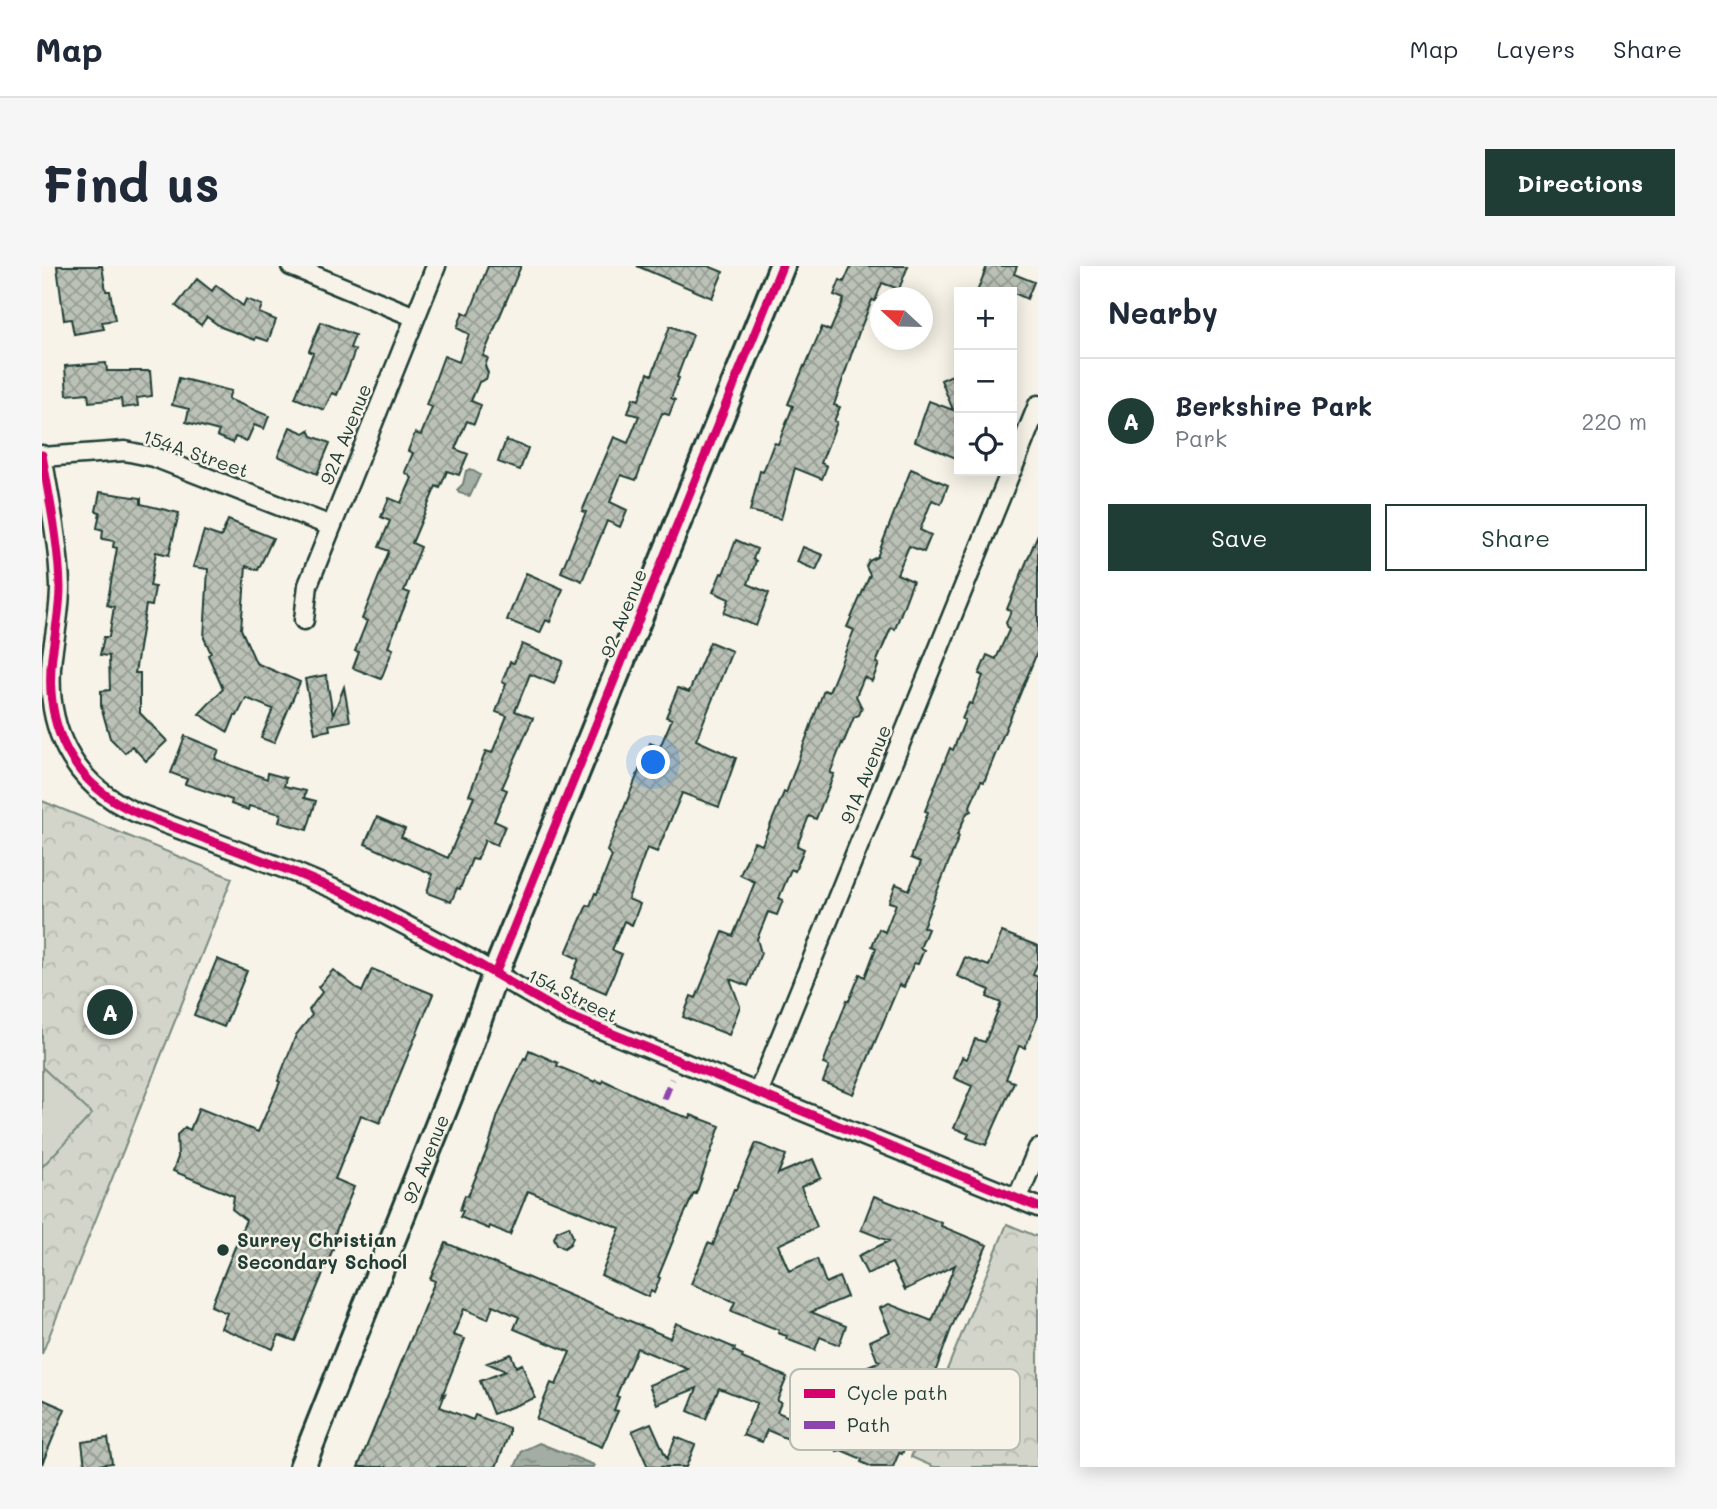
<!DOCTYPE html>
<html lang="en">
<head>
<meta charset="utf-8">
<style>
  body { margin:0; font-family:Mali,sans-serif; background:#f6f6f7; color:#1f2937 }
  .controls { position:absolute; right:21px; top:21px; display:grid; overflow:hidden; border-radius:0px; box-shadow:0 4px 18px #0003 }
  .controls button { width:63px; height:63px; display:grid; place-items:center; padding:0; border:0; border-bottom:2px solid #e0e1e3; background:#fff; color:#1f2937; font:35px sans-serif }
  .compass { position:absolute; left:828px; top:21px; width:63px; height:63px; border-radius:50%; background:#fff; box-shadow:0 4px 18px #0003; rotate:292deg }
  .you { position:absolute; left:612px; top:497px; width:24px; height:24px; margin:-18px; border:5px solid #fff; border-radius:50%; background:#1a73e8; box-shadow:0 0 0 10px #1a73e833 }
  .badge { display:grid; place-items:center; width:46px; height:46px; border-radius:50%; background:#1f3d34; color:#fff; font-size:23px; font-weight:700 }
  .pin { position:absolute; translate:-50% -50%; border:4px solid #fff; box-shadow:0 2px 7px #0006 }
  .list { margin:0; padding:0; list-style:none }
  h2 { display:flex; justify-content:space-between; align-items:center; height:91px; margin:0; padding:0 28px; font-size:30px }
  h2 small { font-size:23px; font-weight:400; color:#747a83 }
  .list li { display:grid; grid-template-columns:46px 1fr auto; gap:21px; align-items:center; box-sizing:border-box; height:126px; padding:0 28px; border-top:2px solid #e0e1e3 }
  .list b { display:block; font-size:26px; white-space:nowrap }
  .list p { margin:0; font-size:23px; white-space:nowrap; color:#747a83 }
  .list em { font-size:23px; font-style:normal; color:#747a83 }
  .actions { display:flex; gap:14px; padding:21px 28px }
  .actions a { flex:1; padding:16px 0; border:2px solid #1f3d34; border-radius:0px; text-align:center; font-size:24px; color:#1f3d34 }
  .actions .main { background:#1f3d34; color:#fff }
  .icon { flex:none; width:38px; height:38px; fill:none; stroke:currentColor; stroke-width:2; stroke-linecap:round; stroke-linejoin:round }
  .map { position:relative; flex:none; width:996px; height:1201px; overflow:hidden; border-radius:0px }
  header { display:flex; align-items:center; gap:42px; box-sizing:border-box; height:98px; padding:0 35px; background:#fff; border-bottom:2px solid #e0e1e3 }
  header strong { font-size:33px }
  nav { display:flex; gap:38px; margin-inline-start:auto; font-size:24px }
  .intro { display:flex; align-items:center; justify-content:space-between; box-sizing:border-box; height:168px; padding:0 42px }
  h1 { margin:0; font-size:49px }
  .button { padding:18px 32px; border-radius:0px; background:#1f3d34; color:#fff; font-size:24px; font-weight:700 }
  main { display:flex; gap:42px; padding:0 42px }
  aside { flex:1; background:#fff; border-radius:0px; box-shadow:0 4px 18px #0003 }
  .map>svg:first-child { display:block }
  .park { fill:url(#park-crowns); stroke:#79897f; stroke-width:2 }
  .pitch { fill:#d3d5ca; stroke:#79897f; stroke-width:2 }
  .water { fill:url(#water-ripples); stroke:#6f8077; stroke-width:2 }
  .building { fill:url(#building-cross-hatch); stroke:#1f3d34; stroke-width:2 }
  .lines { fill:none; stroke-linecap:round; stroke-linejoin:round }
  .street-casing { stroke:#1f3d34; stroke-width:23 }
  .secondary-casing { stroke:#1f3d34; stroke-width:30 }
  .street { stroke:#f7f3e8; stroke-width:18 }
  .secondary { stroke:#f7f3e8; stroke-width:24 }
  .quiet { stroke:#8e44ad; stroke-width:7; stroke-dasharray:14 7; stroke-linecap:butt }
  .cycleway-casing { stroke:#f7f3e8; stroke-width:13 }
  .cycleway { stroke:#d6006c; stroke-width:9 }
  .poi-dot { fill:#1f3d34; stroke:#f7f3e8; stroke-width:2.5 }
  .labels { text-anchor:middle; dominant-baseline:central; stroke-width:5; stroke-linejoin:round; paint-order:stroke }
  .street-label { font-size:19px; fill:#1f3d34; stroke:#f7f3e8 }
  .poi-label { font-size:19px; font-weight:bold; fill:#1f3d34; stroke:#f7f3e8; text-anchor:start }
  .key { fill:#f7f3e8; stroke:#b6bcb2; stroke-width:2 }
  .key-label { font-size:19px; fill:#1f3d34 }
</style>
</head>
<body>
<header>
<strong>Map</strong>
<nav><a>Map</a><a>Layers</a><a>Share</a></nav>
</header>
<div class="intro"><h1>Find us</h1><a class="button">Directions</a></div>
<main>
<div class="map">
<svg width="996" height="1201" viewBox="0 0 996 1201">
  <defs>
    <pattern id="park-crowns" width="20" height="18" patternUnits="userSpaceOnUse" patternTransform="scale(1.75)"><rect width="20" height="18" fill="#d3d5ca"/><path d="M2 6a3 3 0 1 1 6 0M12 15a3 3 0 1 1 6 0" fill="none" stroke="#b5b8ae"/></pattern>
    <pattern id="water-ripples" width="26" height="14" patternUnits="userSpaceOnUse" patternTransform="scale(1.75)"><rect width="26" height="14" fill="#a4ada3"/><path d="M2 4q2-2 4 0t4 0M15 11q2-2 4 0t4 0" fill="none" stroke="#858e86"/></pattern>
    <pattern id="building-cross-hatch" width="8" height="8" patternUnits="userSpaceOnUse" patternTransform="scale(1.75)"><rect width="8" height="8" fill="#bbc1b6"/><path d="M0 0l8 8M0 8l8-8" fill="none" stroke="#979e95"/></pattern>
  </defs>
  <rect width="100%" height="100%" fill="#f7f3e8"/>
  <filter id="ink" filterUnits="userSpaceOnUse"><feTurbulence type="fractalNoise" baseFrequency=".0143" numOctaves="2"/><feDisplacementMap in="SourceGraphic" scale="14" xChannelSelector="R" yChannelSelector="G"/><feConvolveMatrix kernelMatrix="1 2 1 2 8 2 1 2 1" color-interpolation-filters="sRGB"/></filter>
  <g filter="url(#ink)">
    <path class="park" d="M0,535L190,612L0,1088Z
      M965,958L996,971V1201H892L869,1191Z"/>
    <path class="pitch" d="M0,801L50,848L0,901Z"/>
    <path class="water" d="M428,203L438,209L428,230L417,227L415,224L421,218L424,205Z
      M497,1177L552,1199V1201H473L480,1185Z"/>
    <path class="building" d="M15,0H60L64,25H68L73,54L60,56L62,63L32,68L29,53L22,54Z
      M446,0H479L441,90L446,92L443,100L446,107L444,113L437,116L429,135L439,139L432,158L425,155L413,183L426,188L417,209L405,205L398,222L394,220L370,277L379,281L362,325L368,327L346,381L351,383L339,413L311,402L317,386L313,385L325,355L320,353L347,285L337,281L348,255L339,251L347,232L359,237L370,212L363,206L371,187L366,185L373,167L379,169L390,141L384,139L402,90L417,96L427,68L415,62L421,46L427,49Z
      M595,0H666L681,6L670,32Z
      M809,0H866L857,23L840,17L833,35L830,34L817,66L792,139L798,141L792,155L795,156L779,197L785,200L780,213L753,202L739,253L708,245L718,205L721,206L732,177L736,178L751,140L746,138L762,100L763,101L780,61L788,65L802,33L792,29L798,14L802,16Z
      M945,0H975L972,8L992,16L985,33L970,26H935Z
      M155,13L170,25L174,19L201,40L204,33L220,39L217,47L234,54L226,75L214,71L213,74L179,61L165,51L159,59L134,40Z
      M279,56L313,69L308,82L313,84L307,101L295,129L290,127L282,144L253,132L271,87L267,85Z
      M628,60L651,69L635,111L637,112L629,132L633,134L627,149L620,147L594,214L579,209L568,236L585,244L578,261L565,255L540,315L519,306L544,246L540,245L572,171L586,177L597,150L586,147L591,132L597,134L606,107L610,109Z
      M64,97L65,105H108L110,130L95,132L96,140L80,142L79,133L47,136L46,127L25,129L23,100Z
      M917,106V183L914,192L873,175L887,135L911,144L899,114Z
      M137,112L189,125L186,133L227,150L222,163L212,159L205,175L193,171L191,177L175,170L177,165L144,156L147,143L130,139Z
      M248,161L262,167L267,164L270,170L288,177L275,208L236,190Z
      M464,174L486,182L478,204L456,196Z
      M869,203L906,219L899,238L890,234L878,264L889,269L882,286L867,280L855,308L871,315L853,363L849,362L834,397L837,398L830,415L822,411L814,430L820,442L817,449L812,451L801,478L800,477L788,507L792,508L774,553L767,550L755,580L762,583L753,605L749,603L737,632L741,634L735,649L726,646L715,673L719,687L706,720L688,713L698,740L687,769L641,751L649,730L654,732L681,666L691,670L713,616L698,609L712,576L720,579L742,526L744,527L782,424L787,426L812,364L805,361L828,309L824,301L827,295L835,291Z
      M58,226L99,232V238L137,247L127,289L114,286L108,320L113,321L110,340L104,339L93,407H98V447L125,475L104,495L90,480L83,487L68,472L59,440V425L68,424L67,390L58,389L62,371H67L72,341L65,339L75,282L71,281L72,275L60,273L61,264L55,262L58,246L54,245Z
      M186,254L231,272L216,304L204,300L199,363L214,397L258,416L232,477L219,472L231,443L204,432L195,450L193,449L186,466L157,448L181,423L166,389L169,387L162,372L166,303L151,301L162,265L179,271Z
      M996,268V384L942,516L939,515L928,540L929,545L925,547L915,569L917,570L881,661L886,663L878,682L882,684L876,698L872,697L862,721L857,719L811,828L781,816L787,800L781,798L805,734L807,735L818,708L823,711L834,682L830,680L837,663L843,666L854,638L847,636L854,618L867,624L879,596L869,592L886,546L883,545L908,482L911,484L923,454L920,453L927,437L930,438L941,410L937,408L945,389L954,393L967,364L964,357L969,345L965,343Z
      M694,274L715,283L711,293L714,295L706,318L727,327L714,360L682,347L687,333L671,326L679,307L681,308Z
      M761,281L781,289L774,304L755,296Z
      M484,307L521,323L508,356L504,354L498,367L465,354Z
      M668,376L690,385L654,474L694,492L677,541L640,527L615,586L605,582L586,633L598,638L590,659L582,655L570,684L580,688L564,727L529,712L537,693L524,687L545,639L548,640L553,627L555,628L570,590L565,585L608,477L618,481L630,453L624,451L636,422L647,426Z
      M480,378L521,395L512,418L488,408L473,445L491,452L460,522L465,524L452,555L463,560L455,579L443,574L435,594L430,593L418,623L415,622L409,636L385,627L390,608L323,578L335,551L363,563L359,571L406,592L432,531L427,529L444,485L450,487L465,450L454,446L464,418L460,416L468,396L472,397Z
      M284,409L291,449L302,421L308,455L287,459L288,464L273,467L263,413Z
      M143,470L177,484L173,493L225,513L226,507L244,512L242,520L264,525L262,532L274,535L265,564L237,556L239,548L207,540L206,544L189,538L190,534L143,518L145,513L129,507Z
      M960,666L996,680V696L991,709L996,711V750L983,782L977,780L964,813L972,816L944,879L925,872L927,868L912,862L930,820L912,812L920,791L925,793L933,773L943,776L959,737L945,731L948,724L915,710L923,691L947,700Z
      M175,693L205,705L182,761L152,749Z
      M330,703L391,728L338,857L319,849L293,913L312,921L287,982L291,983L253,1075L237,1069L231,1083L179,1062L185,1047L169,1040L204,954L190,943L192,930L131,905L136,891L135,869L143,861L148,864L157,842L216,866L238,816L236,815L254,769L270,749L267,744L280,726L276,721L291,704L320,726Z
      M487,784L516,797L515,800L553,816L554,814L560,817L561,814L629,846L648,852L649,849L678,860L654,928L652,927L637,960L616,1011L618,1012L612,1027L609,1025L606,1031L559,1009L578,962L486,925L468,969L448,960L447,963L418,951L421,945L418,944L423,929L426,930L447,879L456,849L482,792L484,793Z
      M714,877L744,889L736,908L771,893L779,912L759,921L775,961L736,979L747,1005L775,993L784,1017L797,1011L805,1031L769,1046L804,1060L797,1079L778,1071L773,1084L744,1073L745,1070L736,1067L737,1064L689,1045L693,1036L649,1018L666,977L671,979L692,923L694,924Z
      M832,930L900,957L899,960L945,979L909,1063L884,1131L881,1130L866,1165L869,1167L860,1188L857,1187L851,1201H830L819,1196L820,1193L799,1184L795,1185L787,1166L809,1157L801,1138L824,1129L817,1110V1104L838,1095L835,1094L828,1075L848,1066L838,1042L847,1038L890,1055L913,999L863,1024L850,997L825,1008L816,990L847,975L819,964Z
      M527,960L531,971L528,978L522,982L515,978L512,972L515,965Z
      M404,977L628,1072L634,1057L693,1082L692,1085L701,1089L700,1092L745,1111L735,1135L739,1137L735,1146L754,1154L746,1173L725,1164L720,1176L701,1169L715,1137L677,1122L664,1153L646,1145L655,1122L615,1138L607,1119L646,1103L595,1082L574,1130L577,1131L572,1144L576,1145L560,1181L494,1153L509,1117L514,1119L528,1086L472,1063L477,1051L451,1039L446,1053L422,1043L411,1069L423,1073L400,1130L403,1128L398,1141L431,1154L433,1149L467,1162V1168L454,1201H316L393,1015L388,1013Z
      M469,1088L474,1101L480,1098L493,1132L451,1148L438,1115L464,1105L445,1097Z
      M0,1133L23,1143L0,1198Z
      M609,1157L625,1193L634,1171L653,1179L644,1201H606L590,1165Z
      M66,1172L70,1197L43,1201L40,1176Z"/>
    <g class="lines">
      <g class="street-casing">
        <path id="street" d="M249,0L373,51
          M0,189C7,232 17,277 18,321C18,345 13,367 10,390C2,460 29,518 95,547L254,607L304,628L426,692L522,748L996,941
          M0,191L83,185L112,191L289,260
          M970,204L996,139
          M262,354L266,319L394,0
          M716,827L969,205
          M975,933L996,883"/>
      </g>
      <g class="secondary-casing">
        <g id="secondary">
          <path id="s1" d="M260,1201L426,784L453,708L740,0"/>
        </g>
      </g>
      <use href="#street" class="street"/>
      <use href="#secondary" class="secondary"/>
      <path class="quiet" d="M622,833L630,813"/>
      <g class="cycleway-casing">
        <path id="cycleway" d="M0,189C7,232 17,277 18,321C18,345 13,367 10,390C2,460 29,518 95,547L254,607L304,628L426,692L522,748L996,941
          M453,708L740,0"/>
      </g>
      <use href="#cycleway" class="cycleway"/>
    </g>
  </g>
  <circle class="poi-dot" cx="181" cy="984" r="7"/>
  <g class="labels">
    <g class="street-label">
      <text transform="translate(303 168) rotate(-68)">92A Avenue</text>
      <text transform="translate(154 187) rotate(19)">154A Street</text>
      <text transform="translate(581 347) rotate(-68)">92 Avenue</text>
      <text transform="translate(823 508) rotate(-68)">91A Avenue</text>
      <text transform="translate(531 729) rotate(26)">154 Street</text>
      <text stroke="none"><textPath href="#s1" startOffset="332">92 Avenue</textPath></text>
    </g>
    <g class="poi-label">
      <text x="195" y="973">Surrey Christian<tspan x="195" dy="22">Secondary School</tspan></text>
    </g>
  </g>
  <rect x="748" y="1103" width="230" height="81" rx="10" class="key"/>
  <rect x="762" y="1123" width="31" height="9" fill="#d6006c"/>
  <rect x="762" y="1155" width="31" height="8" fill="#8e44ad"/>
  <g class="key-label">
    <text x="805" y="1134">Cycle path</text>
    <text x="805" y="1166">Path</text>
  </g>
</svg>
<div class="controls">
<button>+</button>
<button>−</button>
<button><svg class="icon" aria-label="locate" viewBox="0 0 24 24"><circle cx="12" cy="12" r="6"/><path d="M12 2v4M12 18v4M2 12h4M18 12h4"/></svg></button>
</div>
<svg class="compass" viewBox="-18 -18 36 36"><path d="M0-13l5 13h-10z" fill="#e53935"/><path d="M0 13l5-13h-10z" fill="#747a83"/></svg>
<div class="you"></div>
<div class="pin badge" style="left:68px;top:746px">A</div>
</div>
<aside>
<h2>Nearby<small></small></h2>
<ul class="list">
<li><span class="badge">A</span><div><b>Berkshire Park</b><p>Park</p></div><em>220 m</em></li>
</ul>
<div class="actions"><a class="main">Save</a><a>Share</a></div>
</aside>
</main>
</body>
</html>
